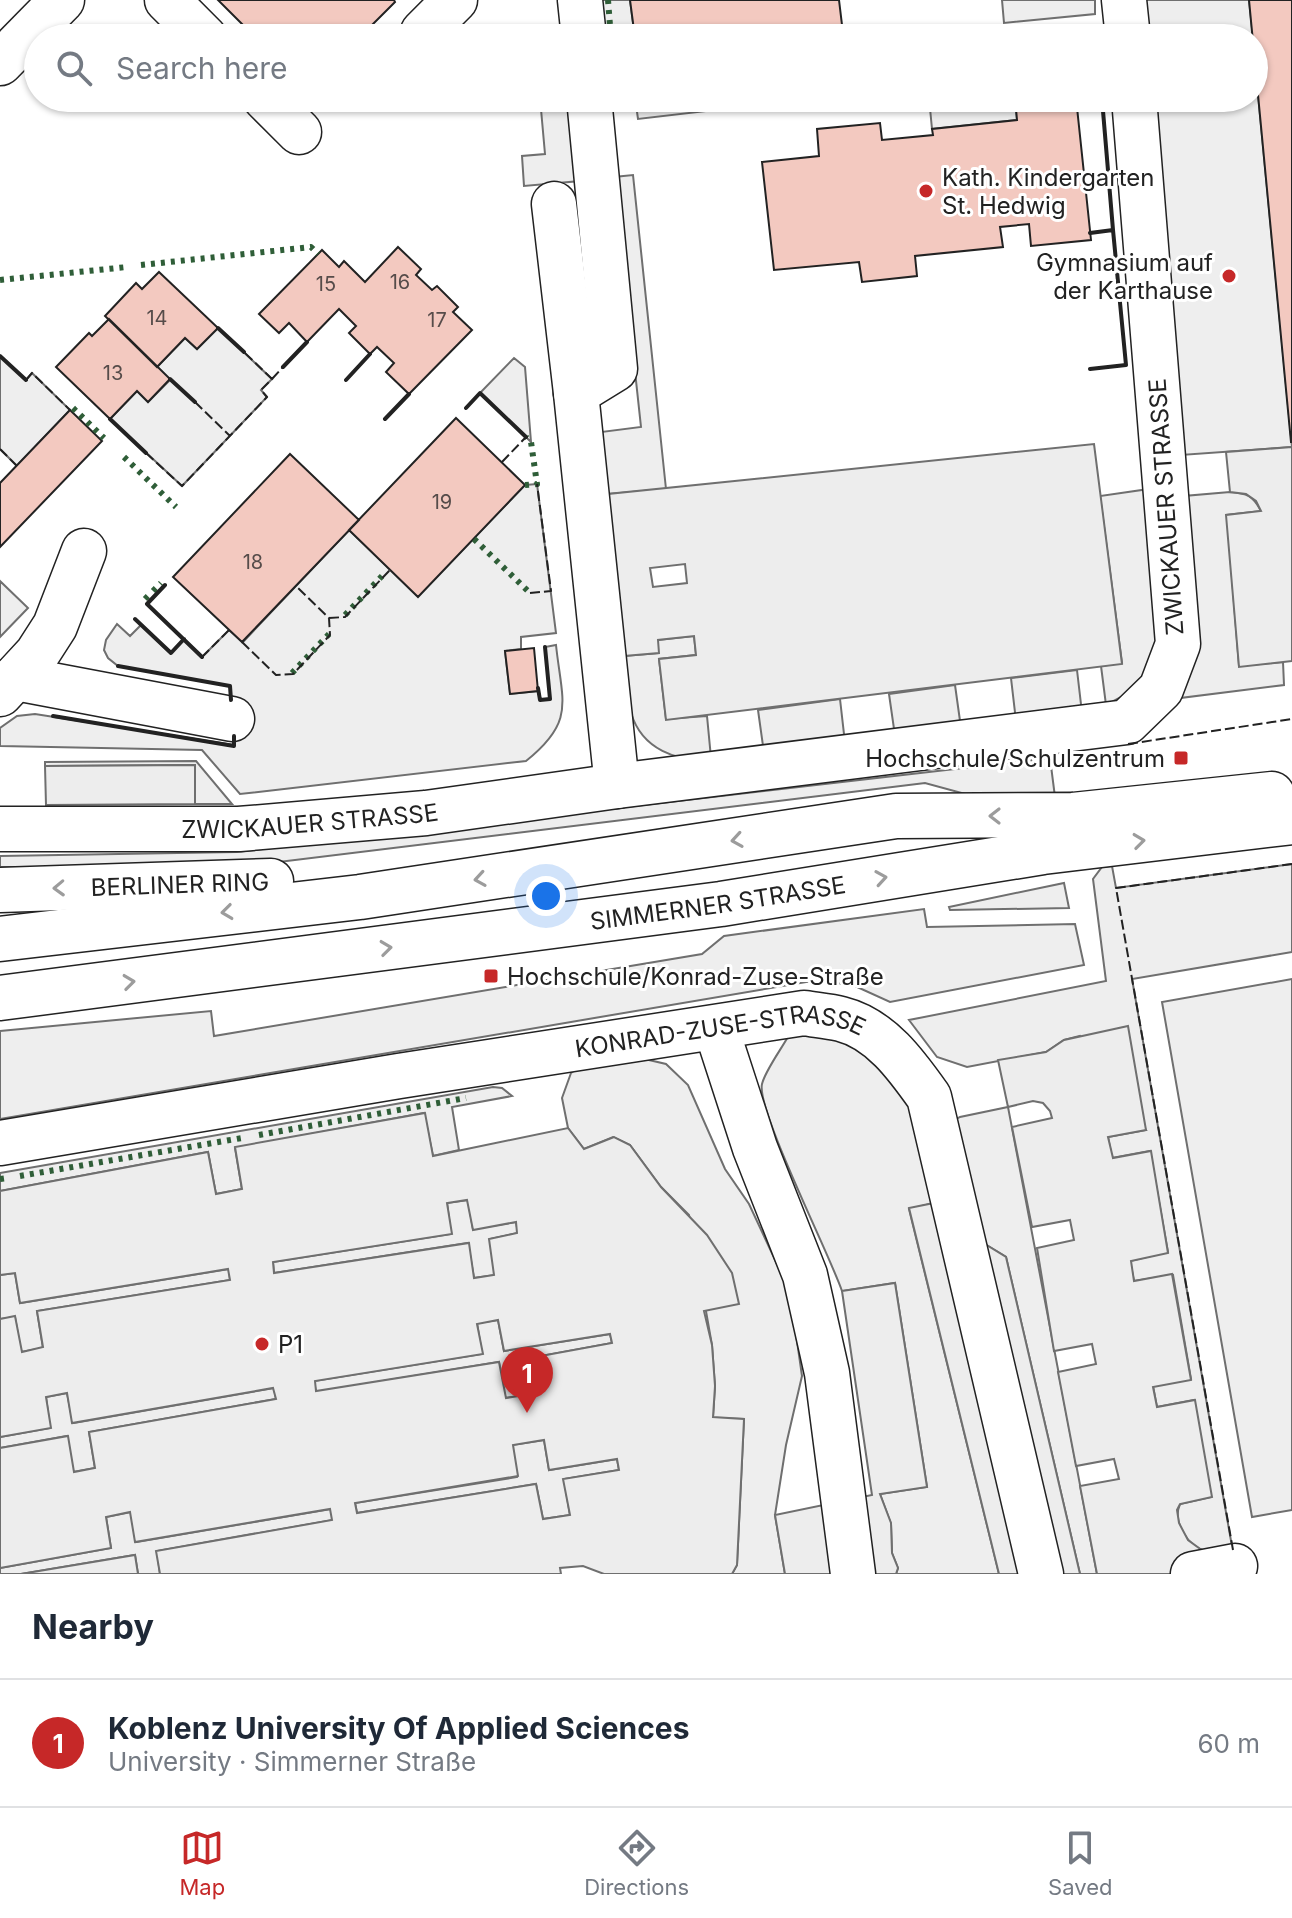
<!DOCTYPE html>
<html lang="en">
<head>
<meta charset="utf-8">
<style>
  body { margin:0; font-family:Inter,sans-serif; background:#f6f6f7; color:#1f2937 }
  .you { position:absolute; left:546px; top:896px; width:28px; height:28px; margin:-20px; border:6px solid #fff; border-radius:50%; background:#1a73e8; box-shadow:0 0 0 12px #1a73e833 }
  .badge { display:grid; place-items:center; width:52px; height:52px; border-radius:50%; background:#c62828; color:#fff; font-size:26px; font-weight:700 }
  .pin { position:absolute; translate:-50% -66px; filter:drop-shadow(0 2px 4px #0008) }
  .pin::after { content:''; position:absolute; top:42px; width:28px; height:24px; background:inherit; clip-path:polygon(0 0,100% 0,50% 100%) }
  .list { margin:0; padding:0; list-style:none }
  h2 { display:flex; justify-content:space-between; align-items:center; height:104px; margin:0; padding:0 32px; font-size:34px }
  h2 small { font-size:26px; font-weight:400; color:#747a83 }
  .list li { display:grid; grid-template-columns:52px 1fr auto; gap:24px; align-items:center; box-sizing:border-box; height:128px; padding:0 32px; border-top:2px solid #e0e1e3 }
  .list b { display:block; font-size:30px; white-space:nowrap }
  .list p { margin:0; font-size:26px; white-space:nowrap; color:#747a83 }
  .list em { font-size:26px; font-style:normal; color:#747a83 }
  .icon { flex:none; width:44px; height:44px; fill:none; stroke:currentColor; stroke-width:2; stroke-linecap:round; stroke-linejoin:round }
  .map { position:relative; flex:none; width:1292px; height:1574px; overflow:hidden }
  .search { position:absolute; background:#fff; box-shadow:0 2px 6px #0004; left:24px; right:24px; top:24px; height:88px; display:flex; align-items:center; gap:20px; box-sizing:border-box; padding:0 28px; border-radius:44px; color:#747a83; font-size:30px }
  .sheet { height:232px; background:#fff }
  nav { display:flex; justify-content:space-around; align-items:center; box-sizing:border-box; height:112px; border-top:2px solid #e0e1e3; background:#fff; font-size:22px; color:#747a83 }
  nav a { display:grid; justify-items:center; gap:4px }
  nav .on { color:#c62828 }
  .map>svg:first-child { display:block }
  .green { fill:#eee; stroke:#6f6f6f; stroke-width:2 }
  .parking { fill:#ededed; stroke:#6f6f6f; stroke-width:2; fill-rule:evenodd }
  .building { fill:#f3c9c0; stroke:#222; stroke-width:2 }
  .lines { fill:none; stroke-linecap:round; stroke-linejoin:round }
  .minor-casing { stroke:#222; stroke-width:47 }
  .minor { stroke:#fff; stroke-width:44 }
  .hedge { stroke:#2f5e38; stroke-width:6; stroke-dasharray:4 6; stroke-linecap:butt }
  .fence { stroke:#222; stroke-width:2; stroke-dasharray:10 4; stroke-linecap:butt }
  .wall { stroke:#222; stroke-width:4 }
  .oneway { stroke:#9c9c9c }
  .poi-dot { fill:#c62828; stroke:#fff; stroke-width:3 }
  .labels { text-anchor:middle; dominant-baseline:central; stroke-width:6; stroke-linejoin:round; paint-order:stroke }
  .number-label { font-size:20px; fill:#564c4a }
  .poi-label { font-size:24px; fill:#222; stroke:#fff; text-anchor:start }
  .street-label { font-size:24px; fill:#222; stroke:#fff }
</style>
</head>
<body>
<div class="map">
<svg width="1292" height="1574" viewBox="0 0 1292 1574">
  <rect width="100%" height="100%" fill="#fff"/>
  <path class="green" d="M598,0H630L635,38H602Z
    M1002,0H1095V14L1004,23Z
    M1142,0H1249L1253,38H1145Z
    M1254,53L1292,447L1181,455L1150,98H1254Z
    M540,98H561L562,104L572,103L580,181L524,186L522,156L545,154Z
    M635,98H737L738,103L783,98H817L638,119Z
    M929,98H1015L1017,120L932,129Z
    M633,175L666,489L608,494L601,432L641,427L614,177Z
    M218,328L272,379L261,390L267,397L182,486L110,419L137,391L148,402L170,380L157,367L185,338L197,349Z
    M0,356L26,380L32,373L70,410L17,466L0,449Z
    M514,358L525,367L531,442L480,393Z
    M537,484L556,633L521,637V649L505,651L510,694L538,691L540,700L550,699L545,647L556,645C562,702 576,721 526,761L240,794L202,750L0,746V728L17,716L35,714L234,745L230,686L118,666L108,658L104,650L106,640L117,624L130,636L141,625L170,653L184,639L202,657L229,630L243,642L349,530L418,596L525,485Z
    M1149,489L1160,633L1154,658L1140,680L1127,694L1106,705L1101,666L1122,663L1100,496Z
    M1230,492C1247,493 1253,496 1261,511L1227,515L1239,666L1283,662L1284,685L1180,698L1184,496Z
    M0,581L28,608L0,637Z
    M694,636L696,655L659,659L666,719L707,716L711,758C677,763 642,749 631,713C625,696 626,674 624,656L658,653L657,640Z
    M1077,670L1082,713L1016,721L1011,678Z
    M955,685L961,728L895,736L889,694Z
    M840,699L845,743L764,753L758,710Z
    M1050,758L1055,797L1002,804L925,783L238,867H0V856L237,852Z
    M196,761L232,804H195L194,765L45,766V762Z
    M1292,864V952L1132,979L1233,1552C1224,1551 1215,1552 1206,1551C1188,1547 1172,1522 1180,1504L1211,1497L1194,1400L1157,1407L1153,1386L1191,1379L1173,1275L1134,1281L1130,1261L1168,1252L1150,1151L1112,1158L1108,1137L1146,1130L1080,1036L1064,1040L1046,1052L967,1067L937,1057L909,1020L1106,981L1093,879L1102,867L1112,866L1116,888Z
    M1064,883L1069,908L950,910L949,907Z
    M924,909L927,927L1075,924L1084,965L890,1002L855,986L818,980L0,1119V1031L211,1011L214,1036L702,954L724,936Z
    M1292,979V1510L1252,1517L1162,1002Z
    M789,1035L837,1036L863,1050L891,1077L913,1110L934,1203L909,1209L999,1574H896L898,1568L892,1553L891,1524L880,1494L927,1487L895,1283L842,1291C829,1253 756,1109 762,1084C765,1071 782,1048 789,1035Z
    M636,1057L666,1064L688,1085L725,1169L749,1204L790,1292L802,1376L786,1445L775,1515L785,1574H732L737,1565L744,1419L713,1418L715,1386L712,1345L689,1215L661,1187L630,1145L613,1137L584,1149L568,1128L562,1098L571,1073L584,1063Z
    M493,1087L502,1088L512,1096L452,1107L459,1150L433,1156L424,1113L235,1148L242,1189L216,1194L208,1152L0,1191V1173Z
    M1008,1107L1097,1574H1080L1006,1257L980,1241L953,1121L960,1117Z
    M468,1200L473,1229L516,1222L518,1233L490,1239L495,1275L474,1278L468,1243L274,1273L273,1262L451,1234L447,1203Z
    M229,1269L230,1280L37,1311L43,1348L21,1352L15,1317L0,1319V1275L15,1273L20,1303Z
    M498,1320L504,1351L610,1334L612,1343L519,1360L525,1395L505,1398L499,1362L316,1392L314,1381L482,1354L477,1323Z
    M274,1388L276,1399L89,1432L95,1468L73,1472L67,1436L0,1448V1437L50,1428L46,1397L67,1393L73,1423Z
    M544,1440L549,1470L617,1459L619,1470L564,1479L570,1515L543,1519L536,1484L357,1513L355,1503L517,1477L512,1445Z
    M331,1509L333,1520L157,1551L160,1574H138L135,1555L21,1574H0V1568L111,1548L106,1517L131,1512L136,1542Z"/>
  <path class="parking" d="M1094,444L1122,664L666,720L659,659L696,655L694,636L658,640L659,653L624,656L608,494ZM685,564L687,583L653,587L650,568Z
    M1292,447V661L1239,667L1226,515L1261,511L1256,501L1246,494L1230,492L1226,452Z
    M195,765V804L46,805L45,766Z
    M1128,1026L1146,1130L1108,1137L1113,1158L1151,1151L1168,1253L1131,1261L1134,1281L1172,1274L1191,1380L1153,1387L1157,1407L1195,1400L1212,1497L1180,1504L1177,1510L1179,1523L1188,1540L1203,1551L1225,1574H1097L1080,1486L1119,1479L1114,1459L1076,1466L1058,1372L1096,1364L1092,1344L1054,1351L1037,1248L1074,1240L1070,1220L1032,1227L1012,1127L1052,1118L1050,1111L1043,1103L1033,1101L1008,1107L998,1060L1046,1052L1064,1040Z
    M425,1113L433,1156L568,1128L584,1149L614,1137L630,1145L661,1187L707,1235L732,1273L739,1304L704,1311L712,1345L715,1386L713,1417L744,1419L737,1565L732,1574H604L583,1566L560,1568L561,1574H160L156,1551L332,1520L330,1509L135,1542L130,1512L106,1517L111,1548L0,1568V1448L68,1436L74,1472L95,1468L89,1432L276,1399L273,1388L72,1423L67,1393L46,1397L51,1428L0,1437V1319L15,1316L22,1352L43,1347L37,1311L230,1280L228,1269L20,1303L15,1273L0,1275V1191L208,1152L216,1194L242,1189L235,1147ZM467,1200L473,1230L516,1222L517,1233L489,1239L494,1275L474,1278L469,1243L274,1273L273,1262L452,1234L447,1203ZM498,1320L504,1351L610,1334L612,1343L519,1360L525,1395L506,1398L499,1362L316,1391L315,1381L483,1354L477,1324ZM544,1440L549,1470L617,1459L619,1470L563,1479L570,1515L543,1519L536,1484L357,1513L355,1503L518,1476L513,1445Z
    M934,1203L1026,1574H999L909,1208Z
    M980,1241L1006,1257L1080,1574H1058Z
    M895,1283L927,1487L880,1494L891,1523L892,1553L898,1568L896,1574H785L775,1515L872,1495L842,1291Z
    M135,1555L138,1574H21Z"/>
  <path class="building" d="M218,0H394L395,2L359,38H287L278,29L269,38H256Z
    M630,0H839L842,25L818,28L819,38H680V36L635,38Z
    M1249,0H1292V442H1291Z
    M1069,31L1070,38L1008,37Z
    M1015,98H1076L1091,240L1031,246L1029,224L1000,227L1003,247L915,256L917,276L862,282L859,262L774,270L762,162L819,156L817,129L880,123L882,140L933,135L932,129L1017,120Z
    M398,247L421,269L416,275L432,290L437,286L458,307L453,312L472,330L409,394L386,372L394,363L377,347L370,354L349,333L356,326L339,309L307,342L289,323L279,333L259,314L322,250L339,267L344,261L365,282Z
    M159,272L218,328L197,349L185,338L157,367L105,316L136,283L142,289Z
    M109,319L170,379L148,402L137,391L110,419L56,367L89,333L92,336Z
    M70,410L102,441L0,547V483Z
    M456,418L525,485L418,597L349,530Z
    M290,454L359,520L242,642L173,577Z
    M534,648L538,691L510,694L505,651Z"/>
  <g class="lines">
    <g class="minor-casing">
      <g id="minor">
        <path d="M167,0L205,38"/>
        <path d="M580,0L584,38"/>
        <path d="M1124,0L1128,38"/>
        <path d="M423,32L455,0"/>
        <path d="M0,63L62,0"/>
        <path d="M265,98L299,132"/>
        <path d="M589,98L615,369L576,393L617,786"/>
        <path d="M554,204L576,393"/>
        <path d="M15,678L232,719"/>
        <path d="M0,694L37,654L55,626L84,551"/>
        <path id="s1" d="M0,829H239L426,813L617,786L1127,722L1161,689L1178,644L1134,98"/>
        <path id="s2" d="M0,890L271,881"/>
        <path d="M0,939L360,897L896,816L1073,815L1272,794"/>
        <path id="s3" d="M0,998L721,904L1043,852L1292,822"/>
        <path d="M716,1028L755,1148L805,1275L827,1373L853,1574"/>
        <path id="s4" d="M0,1143L399,1076L804,1013C816,1015 829,1016 841,1019C881,1029 907,1066 929,1097L1041,1574"/>
        <path d="M1193,1574L1235,1566"/>
      </g>
    </g>
    <use href="#minor" class="minor"/>
    <path class="hedge" d="M608,0L611,38
      M141,265L311,247L318,254
      M0,280L127,267
      M73,408L104,438
      M124,457L176,507
      M525,485L537,484L531,442L526,437
      M474,539L530,593
      M153,591L161,583
      M145,599L148,596
      M345,615L382,576
      M292,673L329,634
      M259,1135L466,1098
      M20,1176L242,1138
      M0,1179L7,1178"/>
    <path class="fence" d="M561,98L562,104L572,102
      M272,379L283,367
      M26,380L32,373L70,410
      M195,402L230,436
      M0,449L17,466
      M146,453L182,486L267,397L261,390L272,379L244,352
      M502,462L526,437
      M530,593L551,591L537,484
      M329,618L345,617L390,570
      M242,642L276,675L293,674L330,635L329,618L296,586
      M202,657L229,630
      M118,666L230,686L231,700
      M538,691L540,700L550,699L545,647
      M53,716L234,746V736
      M1128,744L1292,719
      M1233,1550L1116,888L1292,864"/>
    <path class="wall" d="M561,98L562,104L572,102
      M1077,102L1102,99L1113,230L1090,233
      M218,328L244,352
      M0,356L26,380
      M283,367L307,342
      M1090,369L1126,365L1113,230
      M170,379L195,402
      M346,380L370,354
      M466,408L480,393L526,437
      M110,419L146,453
      M385,419L409,394
      M165,585L147,604L202,657
      M135,619L171,653L184,639
      M118,666L230,686L231,700
      M538,688L540,700L550,699L545,647
      M53,716L234,746V736"/>
  </g>
  <defs><path id="oneway-chevron" d="M-2-3.5L2.5 0L-2 3.5" fill="none" stroke-width="1.6" stroke-linecap="round" stroke-linejoin="round" transform="scale(2)"/></defs>
  <g class="oneway">
    <use href="#oneway-chevron" transform="translate(995 816) rotate(180)"/>
    <use href="#oneway-chevron" transform="translate(737 840) rotate(171)"/>
    <use href="#oneway-chevron" transform="translate(1139 841) rotate(-7)"/>
    <use href="#oneway-chevron" transform="translate(881 878) rotate(-9)"/>
    <use href="#oneway-chevron" transform="translate(480 879) rotate(171)"/>
    <use href="#oneway-chevron" transform="translate(59 888) rotate(178)"/>
    <use href="#oneway-chevron" transform="translate(227 912) rotate(173)"/>
    <use href="#oneway-chevron" transform="translate(386 948) rotate(-7)"/>
    <use href="#oneway-chevron" transform="translate(129 982) rotate(-7)"/>
  </g>
  <g class="poi-dot">
    <circle cx="926" cy="191" r="8"/>
    <circle cx="1229" cy="276" r="8"/>
    <rect x="1173" y="750" width="16" height="16" rx="4"/>
    <rect x="483" y="968" width="16" height="16" rx="4"/>
    <circle cx="262" cy="1344" r="8"/>
  </g>
  <g class="labels">
    <g class="number-label">
      <text x="400" y="282">16</text>
      <text x="326" y="284">15</text>
      <text x="157" y="318">14</text>
      <text x="437" y="320">17</text>
      <text x="113" y="373">13</text>
      <text x="442" y="502">19</text>
      <text x="253" y="562">18</text>
    </g>
    <g class="poi-label">
      <text x="942" y="177">Kath. Kindergarten<tspan x="942" dy="28">St. Hedwig</tspan></text>
      <text x="1213" y="262" text-anchor="end">Gymnasium auf<tspan x="1213" dy="28">der Karthause</tspan></text>
      <text x="1165" y="758" text-anchor="end">Hochschule/Schulzentrum</text>
      <text x="507" y="976">Hochschule/Konrad-Zuse-Straße</text>
      <text x="278" y="1344">P1</text>
    </g>
    <g class="street-label">
      <text transform="translate(1166 507) rotate(-94)">ZWICKAUER STRASSE</text>
      <text stroke="none"><textPath href="#s1" startOffset="310">ZWICKAUER STRASSE</textPath></text>
      <text stroke="none"><textPath href="#s2" startOffset="180">BERLINER RING</textPath></text>
      <text stroke="none"><textPath href="#s3" startOffset="724">SIMMERNER STRASSE</textPath></text>
      <text stroke="none"><textPath href="#s4" startOffset="730">KONRAD-ZUSE-STRASSE</textPath></text>
    </g>
  </g>
</svg>
<div class="you"></div>
<div class="pin badge" style="left:527px;top:1413px">1</div>
<div class="search"><svg class="icon" aria-label="search" viewBox="0 0 24 24"><circle cx="10" cy="10" r="6"/><path d="M15 15l6 6"/></svg>Search here</div>
</div>
<section class="sheet">
<h2>Nearby<small></small></h2>
<ul class="list">
<li><span class="badge">1</span><div><b>Koblenz University Of Applied Sciences</b><p>University · Simmerner Straße</p></div><em>60 m</em></li>
</ul>
</section>
<nav>
<a class="on"><svg class="icon" aria-label="map" viewBox="0 0 24 24"><path d="M3 6l6-2 6 2 6-2v14l-6 2-6-2-6 2zM9 4v14M15 6v14"/></svg>Map</a>
<a><svg class="icon" aria-label="directions" viewBox="0 0 24 24"><path d="M12 3l9 9-9 9-9-9zM9 14v-3h6M13 9l2 2-2 2"/></svg>Directions</a>
<a><svg class="icon" aria-label="saved" viewBox="0 0 24 24"><path d="M7 4h10v16l-5-4-5 4z"/></svg>Saved</a>
</nav>
</body>
</html>
